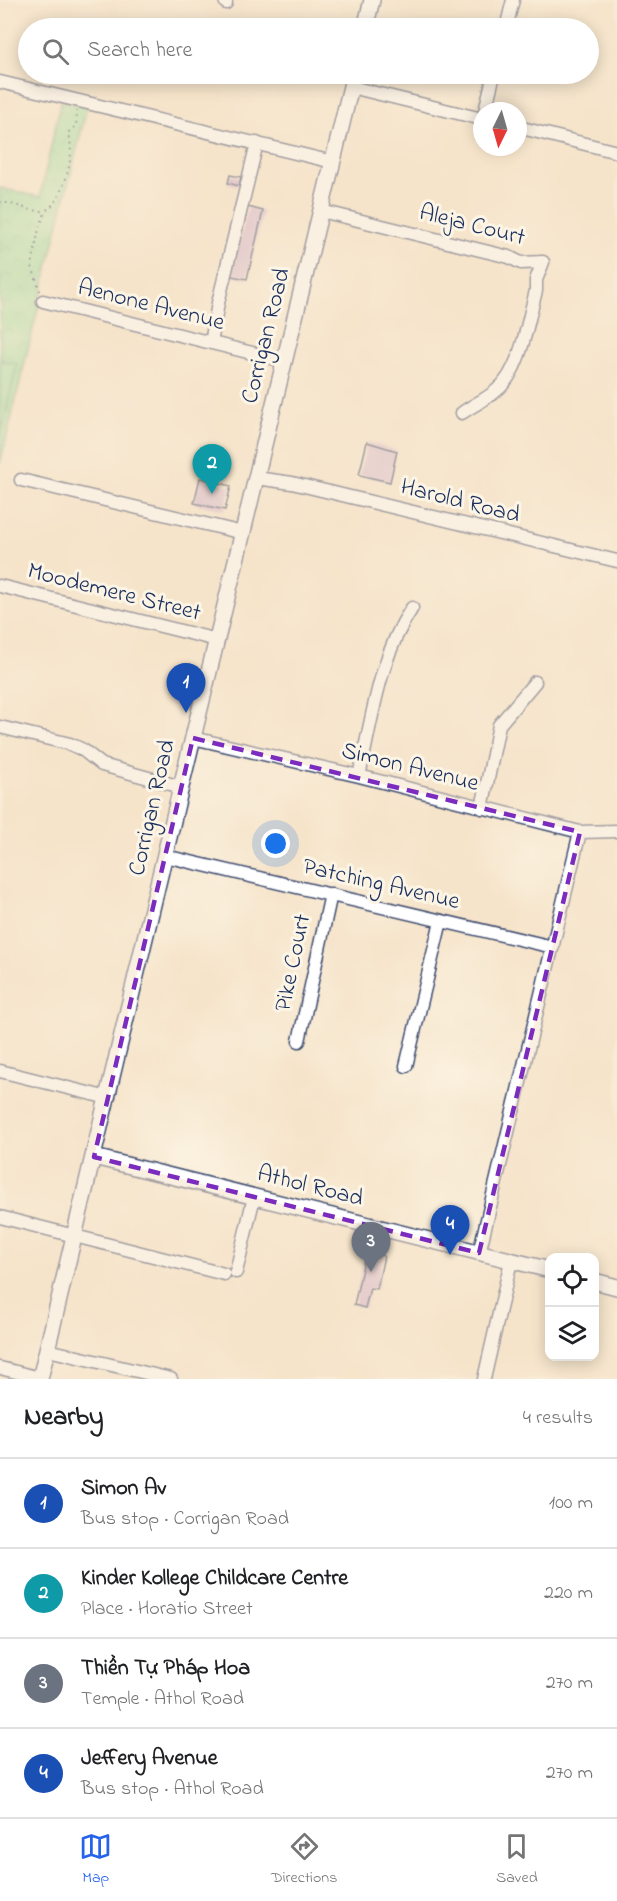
<!DOCTYPE html>
<html lang="en">
<head>
<meta charset="utf-8">
<style>
  body { margin:0; font-family:"Indie Flower",sans-serif; background:#f2f2f2; color:#202124 }
  .controls { position:absolute; right:18px; bottom:18px; display:grid; overflow:hidden; border-radius:12px; box-shadow:0 3px 15px #0003 }
  .controls button { width:54px; height:54px; display:grid; place-items:center; padding:0; border:0; border-bottom:2px solid #e0e0e0; background:#fff; color:#202124; font:30px sans-serif }
  .compass { position:absolute; left:473px; top:102px; width:54px; height:54px; border-radius:50%; background:#fff; box-shadow:0 3px 15px #0003; rotate:185deg }
  .you { position:absolute; left:276px; top:844px; width:21px; height:21px; margin:-15px; border:4px solid #fff; border-radius:50%; background:#1a73e8; box-shadow:0 0 0 9px #1a73e833 }
  .badge { display:grid; place-items:center; width:39px; height:39px; border-radius:50%; background:#2563eb; color:#fff; font-size:20px; font-weight:700 }
  .pin { position:absolute; translate:-50% -50px; filter:drop-shadow(0 2px 3px #0008) }
  .pin::after { content:''; position:absolute; top:32px; width:21px; height:18px; background:inherit; clip-path:polygon(0 0,100% 0,50% 100%) }
  .list { margin:0; padding:0; list-style:none }
  h2 { display:flex; justify-content:space-between; align-items:center; height:78px; margin:0; padding:0 24px; font-size:26px }
  h2 small { font-size:20px; font-weight:400; color:#757577 }
  .list li { display:grid; grid-template-columns:39px 1fr auto; gap:18px; align-items:center; box-sizing:border-box; height:90px; padding:0 24px; border-top:2px solid #e0e0e0 }
  .list b { display:block; font-size:22px; white-space:nowrap }
  .list p { margin:0; font-size:20px; white-space:nowrap; color:#757577 }
  .list em { font-size:20px; font-style:normal; color:#757577 }
  .icon { flex:none; width:33px; height:33px; fill:none; stroke:currentColor; stroke-width:2; stroke-linecap:round; stroke-linejoin:round }
  .map { position:relative; flex:none; width:617px; height:1379px; overflow:hidden }
  .search { position:absolute; background:#fff; box-shadow:0 3px 15px #0003; left:18px; right:18px; top:18px; height:66px; display:flex; align-items:center; gap:15px; box-sizing:border-box; padding:0 21px; border-radius:33px; color:#757577; font-size:22px }
  .sheet { height:438px; background:#fff }
  nav { display:flex; justify-content:space-around; align-items:center; box-sizing:border-box; height:84px; border-top:2px solid #e0e0e0; background:#fff; font-size:16px; color:#757577 }
  nav a { display:grid; justify-items:center; gap:3px }
  nav .on { color:#2563eb }
  .map>svg:first-child { display:block }
  .park { fill:url(#park-crowns); stroke:#54867c; stroke-width:1.5 }
  .garden { fill:#8ddc9a; stroke:#54867c; stroke-width:1.5 }
  .building { fill:#caa8cd }
  .lines { fill:none; stroke-linecap:round; stroke-linejoin:round }
  .minor-casing { stroke:#3c4a6e; stroke-width:15 }
  .major-casing { stroke:#3c4a6e; stroke-width:18 }
  .path { stroke:#3c4a6e; stroke-width:2; stroke-dasharray:1.5 4.5; stroke-linecap:butt }
  .minor { stroke:#fff; stroke-width:12 }
  .major { stroke:#fff; stroke-width:15 }
  .marked { fill:none; stroke:#7b2cbf; stroke-width:4.5; stroke-dasharray:12 8; stroke-linejoin:round }
  .labels { text-anchor:middle; dominant-baseline:central; stroke-width:6; stroke-linejoin:round; paint-order:stroke }
  .street-label { font-size:24px; fill:#1b2f5e; stroke:#fcf5e5 }
</style>
</head>
<body>
<div class="map">
<svg width="617" height="1379" viewBox="0 0 617 1379">
  <defs>
    <pattern id="park-crowns" width="20" height="18" patternUnits="userSpaceOnUse" patternTransform="scale(1.5)"><rect width="20" height="18" fill="#8ddc9a"/><path d="M2 6a3 3 0 1 1 6 0M12 15a3 3 0 1 1 6 0" fill="none" stroke="#79bd87"/></pattern>
  </defs>
  <rect width="100%" height="100%" fill="#fcf5e5"/>
  <filter id="ink" filterUnits="userSpaceOnUse"><feTurbulence type="fractalNoise" baseFrequency=".0167" numOctaves="2"/><feDisplacementMap in="SourceGraphic" scale="12" xChannelSelector="R" yChannelSelector="G"/><feConvolveMatrix kernelMatrix="1 2 1 2 8 2 1 2 1" color-interpolation-filters="sRGB"/></filter>
  <filter id="wash" filterUnits="userSpaceOnUse"><feTurbulence type="fractalNoise" baseFrequency=".008" numOctaves="4" result="noise"/><feDisplacementMap in="SourceGraphic" scale="24" xChannelSelector="R" yChannelSelector="G"/><feGaussianBlur stdDeviation="1.35" result="paint"/><feColorMatrix in="noise" values="0 0 0 0 0 0 0 0 0 0 0 0 0 0 0 0 0 1.4 0 .05"/><feComposite in="paint" operator="in"/></filter>
  <g filter="url(#wash)">
    <rect width="100%" height="100%" fill="#f6e4ca"/>
    <path class="park" d="M61,101L87,107L0,464V188L40,197Z"/>
    <path class="garden" d="M0,360L17,364L0,438Z"/>
    <g id="blocks">
      <path class="building" d="M230,175L241,177L239,186L228,183Z
        M248,207L263,211L247,279L231,276Z
        M367,442L397,451L390,482L359,475Z
        M200,478L231,486L225,510L194,503Z
        M366,1251L384,1256L377,1289L370,1288L365,1308L354,1305Z"/>
    </g>
  </g>
  <g filter="url(#ink)">
    <use href="#blocks" fill-opacity="0" stroke="#3c4a6e" stroke-width="1.5"/>
    <g class="lines">
      <g class="minor-casing">
        <path id="minor" d="M225,0L226,3
          M506,28L513,0
          M0,82L333,162
          M351,87L482,119
          M485,111L494,74
          M518,127L617,152
          M321,211L509,257L521,263L543,262L536,280V291C528,319 521,371 497,390C487,399 473,405 462,413
          M43,301L284,361
          M211,343L218,303L257,143
          M256,478L292,483L617,561
          M21,480L243,533
          M0,586L217,640
          M0,727L70,744L83,750L102,765L181,787
          M193,738L359,776L580,832L617,831
          M359,776C372,720 379,657 412,608
          M482,808L499,725L535,682
          M165,856L553,947
          M299,1041L331,894
          M406,1066L441,921
          M0,1071L108,1098
          M0,1217L224,1274
          M479,1253L580,832
          M236,1272L254,1197
          M48,1350L171,1379
          M0,1368L40,1378
          M484,1379L511,1261"/>
      </g>
      <g class="major-casing">
        <path id="major" d="M365,28L372,0
          M94,1157L550,1270
          M594,1281L617,1287
          M40,1379L181,787L354,74"/>
      </g>
      <path class="path" d="M0,202C14,203 28,211 42,211C57,211 69,173 70,160C72,151 70,141 69,132L76,126L77,111
        M40,291L32,266L39,228L46,211"/>
      <use href="#minor" class="minor"/>
      <use href="#major" class="major"/>
    </g>
  </g>
  <path d="M0 0H617V1379H0ZM193,738L580,832L479,1253L94,1157Z" fill="#f6e4ca" fill-opacity=".55" fill-rule="evenodd"/>
  <path class="marked" d="M193,738L580,832L479,1253L94,1157Z"/>
  <g class="labels">
    <g class="street-label">
      <text transform="translate(472 226) rotate(14)">Aleja Court</text>
      <text transform="translate(151 306) rotate(14)">Aenone Avenue</text>
      <text transform="translate(267 336) rotate(-76)">Corrigan Road</text>
      <text transform="translate(460 502) rotate(14)">Harold Road</text>
      <text transform="translate(114 593) rotate(14)">Moodemere Street</text>
      <text transform="translate(410 768) rotate(14)">Simon Avenue</text>
      <text transform="translate(153 808) rotate(-77)">Corrigan Road</text>
      <text transform="translate(381 885) rotate(13)">Patching Avenue</text>
      <text transform="translate(294 963) rotate(-78)">Pike Court</text>
      <text transform="translate(310 1187) rotate(14)">Athol Road</text>
    </g>
  </g>
</svg>
<div class="controls">
<button><svg class="icon" aria-label="locate" viewBox="0 0 24 24"><circle cx="12" cy="12" r="6"/><path d="M12 2v4M12 18v4M2 12h4M18 12h4"/></svg></button>
<button><svg class="icon" aria-label="layers" viewBox="0 0 24 24"><path d="M12 4l9 5-9 5-9-5zM3 14l9 5 9-5"/></svg></button>
</div>
<svg class="compass" viewBox="-18 -18 36 36"><path d="M0-13l5 13h-10z" fill="#e53935"/><path d="M0 13l5-13h-10z" fill="#757577"/></svg>
<div class="you"></div>
<div class="pin badge" style="left:186px;top:713px;background:#1a4fb4">1</div>
<div class="pin badge" style="left:212px;top:494px;background:#0f9aa8">2</div>
<div class="pin badge" style="left:371px;top:1272px;background:#6b7280">3</div>
<div class="pin badge" style="left:450px;top:1255px;background:#1a4fb4">4</div>
<div class="search"><svg class="icon" aria-label="search" viewBox="0 0 24 24"><circle cx="10" cy="10" r="6"/><path d="M15 15l6 6"/></svg>Search here</div>
</div>
<section class="sheet">
<h2>Nearby<small>4 results</small></h2>
<ul class="list">
<li><span class="badge" style="background:#1a4fb4">1</span><div><b>Simon Av</b><p>Bus stop · Corrigan Road</p></div><em>100 m</em></li>
<li><span class="badge" style="background:#0f9aa8">2</span><div><b>Kinder Kollege Childcare Centre</b><p>Place · Horatio Street</p></div><em>220 m</em></li>
<li><span class="badge" style="background:#6b7280">3</span><div><b>Thiền Tự Pháp Hoa</b><p>Temple · Athol Road</p></div><em>270 m</em></li>
<li><span class="badge" style="background:#1a4fb4">4</span><div><b>Jeffery Avenue</b><p>Bus stop · Athol Road</p></div><em>270 m</em></li>
</ul>
</section>
<nav>
<a class="on"><svg class="icon" aria-label="map" viewBox="0 0 24 24"><path d="M3 6l6-2 6 2 6-2v14l-6 2-6-2-6 2zM9 4v14M15 6v14"/></svg>Map</a>
<a><svg class="icon" aria-label="directions" viewBox="0 0 24 24"><path d="M12 3l9 9-9 9-9-9zM9 14v-3h6M13 9l2 2-2 2"/></svg>Directions</a>
<a><svg class="icon" aria-label="saved" viewBox="0 0 24 24"><path d="M7 4h10v16l-5-4-5 4z"/></svg>Saved</a>
</nav>
</body>
</html>
